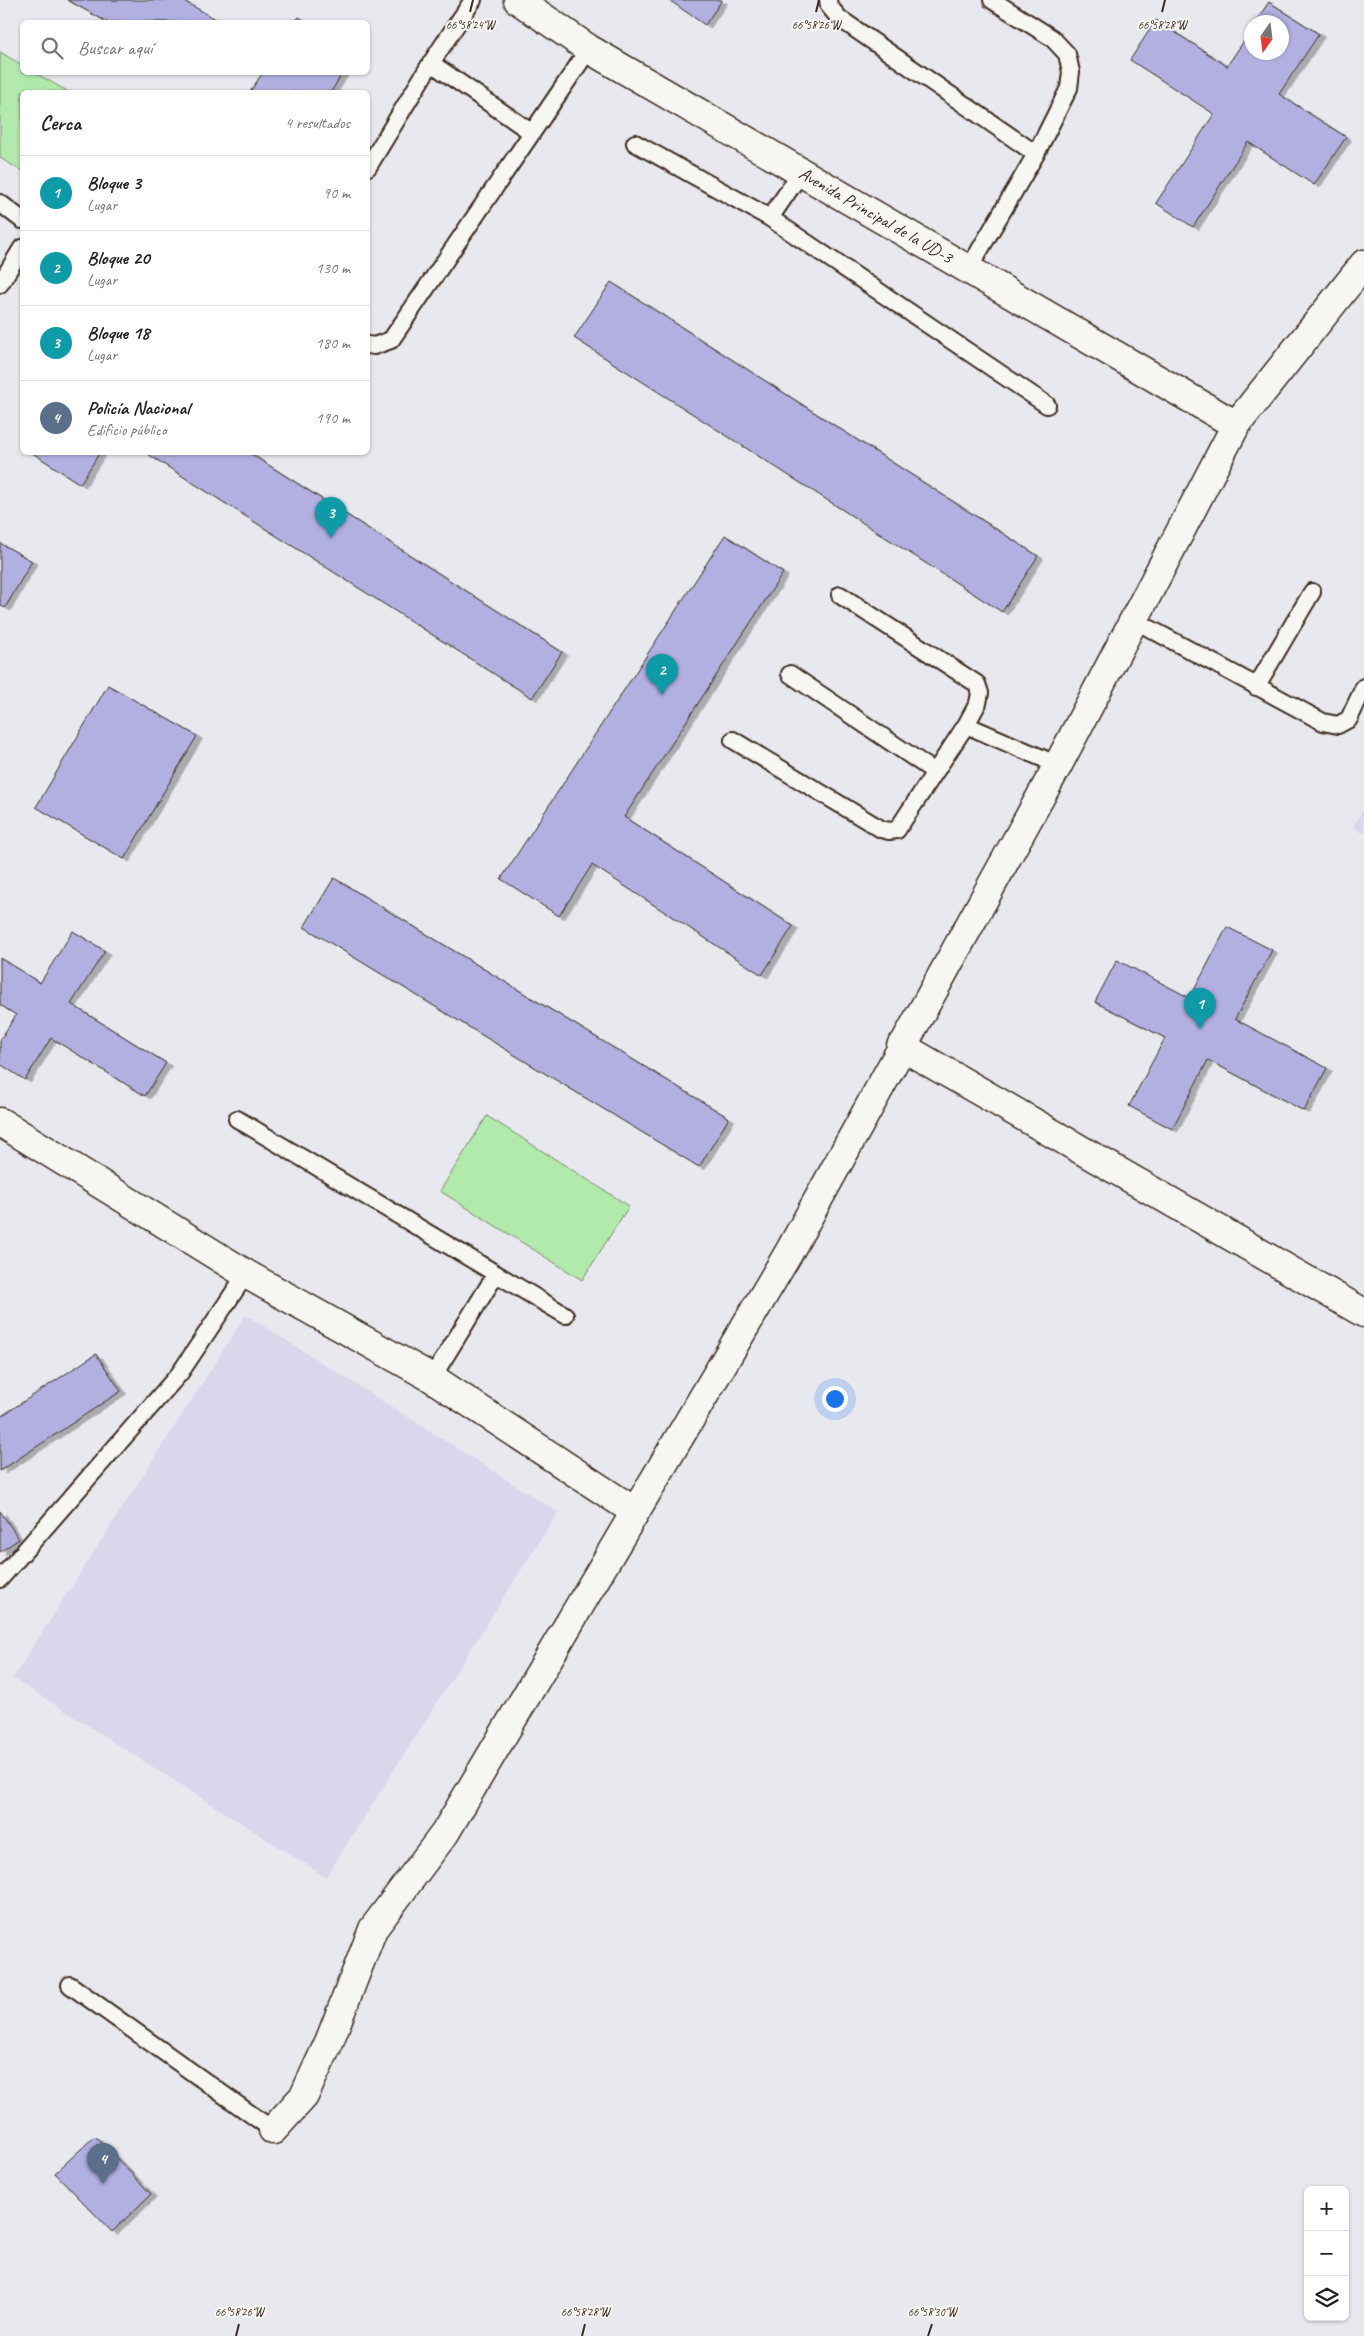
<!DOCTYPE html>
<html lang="es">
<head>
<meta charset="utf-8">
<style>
  body { margin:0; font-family:Caveat,sans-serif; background:#f6f6f6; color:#222 }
  .controls { position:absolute; right:15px; bottom:15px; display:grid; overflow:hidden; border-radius:8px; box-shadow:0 1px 4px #0004 }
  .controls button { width:45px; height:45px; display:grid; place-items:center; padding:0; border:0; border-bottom:1px solid #e0e0e0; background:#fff; color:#222; font:25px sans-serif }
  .compass { position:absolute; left:1244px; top:15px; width:45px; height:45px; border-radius:50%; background:#fff; box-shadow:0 1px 4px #0004; rotate:194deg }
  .you { position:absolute; left:834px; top:1398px; width:18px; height:18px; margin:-12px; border:4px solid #fff; border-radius:50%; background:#1a73e8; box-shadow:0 0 0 8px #1a73e833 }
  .badge { display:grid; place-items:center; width:32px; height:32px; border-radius:50%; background:#ea580c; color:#fff; font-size:16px; font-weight:700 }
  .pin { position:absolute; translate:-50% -41px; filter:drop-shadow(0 1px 2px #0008) }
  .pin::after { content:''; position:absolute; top:26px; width:18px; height:15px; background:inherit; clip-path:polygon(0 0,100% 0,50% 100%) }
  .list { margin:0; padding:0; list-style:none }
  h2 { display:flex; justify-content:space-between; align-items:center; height:65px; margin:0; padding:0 20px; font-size:21px }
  h2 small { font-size:16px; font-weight:400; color:#767676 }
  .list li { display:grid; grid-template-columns:32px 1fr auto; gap:15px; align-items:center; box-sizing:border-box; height:75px; padding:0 20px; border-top:1px solid #e0e0e0 }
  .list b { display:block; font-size:19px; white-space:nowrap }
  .list p { margin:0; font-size:16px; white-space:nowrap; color:#767676 }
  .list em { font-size:16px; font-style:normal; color:#767676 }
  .icon { flex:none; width:28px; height:28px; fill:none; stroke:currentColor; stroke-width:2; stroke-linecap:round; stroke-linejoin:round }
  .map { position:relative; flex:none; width:1364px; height:2336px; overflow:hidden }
  .search { position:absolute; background:#fff; box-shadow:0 1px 4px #0004; left:20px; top:20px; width:350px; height:55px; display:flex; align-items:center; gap:12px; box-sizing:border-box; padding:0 18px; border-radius:8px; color:#767676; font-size:19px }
  .panel { position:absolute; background:#fff; box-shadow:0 1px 4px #0004; left:20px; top:90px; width:350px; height:365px; border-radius:8px }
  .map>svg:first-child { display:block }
  .built { fill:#d8d7eb }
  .green { fill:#b2e9ac; stroke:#768a65 }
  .building { fill:#b1b0e1; stroke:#3b2a1e; filter:url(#shadow) }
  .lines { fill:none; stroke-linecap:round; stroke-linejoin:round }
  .service-casing { stroke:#3b2a1e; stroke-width:20 }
  .minor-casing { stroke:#3b2a1e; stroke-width:31 }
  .service { stroke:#f6f6f2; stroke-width:16 }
  .minor { stroke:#f6f6f2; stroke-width:28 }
  .ticks { fill:none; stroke:#3b2a1e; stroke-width:2 }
  .labels { text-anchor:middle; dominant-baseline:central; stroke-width:4; stroke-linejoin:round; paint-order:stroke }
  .street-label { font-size:18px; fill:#3b2a1e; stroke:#f6f6f2 }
  .ticks-label { font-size:12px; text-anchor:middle; fill:#3b2a1e; stroke:#f6f6f2; stroke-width:4; stroke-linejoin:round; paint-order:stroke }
</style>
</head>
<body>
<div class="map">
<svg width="1364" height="2336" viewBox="0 0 1364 2336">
  <defs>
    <filter id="shadow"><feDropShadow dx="5.5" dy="3" stdDeviation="0" flood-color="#0004"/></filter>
  </defs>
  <rect width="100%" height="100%" fill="#e8e8ef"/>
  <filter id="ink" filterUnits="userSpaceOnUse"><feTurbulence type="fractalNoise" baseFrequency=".02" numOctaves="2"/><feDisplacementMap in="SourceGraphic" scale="10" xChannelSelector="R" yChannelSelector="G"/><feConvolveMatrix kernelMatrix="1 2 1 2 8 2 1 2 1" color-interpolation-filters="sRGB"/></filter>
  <g filter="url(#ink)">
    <path class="built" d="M1364,808V834L1353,827Z
      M246,1315L558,1512L326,1877L13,1678Z"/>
    <path class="green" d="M0,52L22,65V72L35,73L69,92H22V171L0,158Z
      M487,1116L629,1206L582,1280L440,1191Z"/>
    <path class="building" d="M67,0H182L221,22H107Z
      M669,0H722L705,25Z
      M1269,2L1319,34L1279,94L1346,137L1314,185L1248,142L1193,227L1156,203L1214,114L1130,60L1156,20L1227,66L1252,29V52H1282V22H1255Z
      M299,17L307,22H295Z
      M263,72H343L331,92H250Z
      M611,282L1038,556L1002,612L574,338Z
      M31,452H100L80,484Z
      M151,452H248L562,652L532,698L149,455Z
      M725,535L783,573L624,817L793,926L762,975L592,865L559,916L501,879Z
      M0,543L32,561L5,608L0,605Z
      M108,685L197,736L124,859L36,807Z
      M334,878L729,1118L699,1167L304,927Z
      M1227,927L1272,950L1235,1019L1327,1068L1304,1111L1208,1060L1172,1129L1129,1106L1165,1038L1095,1002L1117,960L1190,998Z
      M73,931L105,951L71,1004L166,1063L145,1096L51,1038L25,1080L0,1064V1040L16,1015L0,1005V958L40,983Z
      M96,1354L121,1391L0,1471V1417Z
      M0,1511L19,1539L0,1552Z
      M95,2136L151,2194L112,2232L55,2173Z"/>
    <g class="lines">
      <g class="service-casing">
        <path id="service" d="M828,0L829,6L839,18L1036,154
          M431,63L531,132
          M635,143L770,218L1047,405
          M368,167L431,63L473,0
          M0,203L22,220
          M770,218L802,171
          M968,270L1036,154L1069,88L1071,72L1067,54L1052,38L992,0
          M0,284L22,248
          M368,345L374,346L391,340L589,49
          M1134,620L1323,722L1338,725L1349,719L1364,687
          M790,674L935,772
          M1256,687L1312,592
          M966,725L1058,765
          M733,740L881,829L889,831L897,830L966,725L978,703L980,693L977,684L840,595
          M237,1119L565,1315
          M432,1378L496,1274
          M0,1579L180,1373L246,1274
          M70,1985L273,2130"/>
      </g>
      <g class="minor-casing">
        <path id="minor" d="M518,0L589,49L1236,425
          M901,1046L1364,1313
          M0,1122L246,1274L432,1378L634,1511
          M273,2130L304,2096L329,2042L373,1929L445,1833L788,1254L1058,765L1236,425L1364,264"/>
      </g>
      <use href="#service" class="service"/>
      <use href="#minor" class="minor"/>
    </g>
  </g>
  <path class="ticks" d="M470,12L473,0M816,12L819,0M1162,12L1165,0M236,2336L239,2324M582,2336L585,2324M928,2336L932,2324"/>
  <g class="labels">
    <g class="street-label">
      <text transform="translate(876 215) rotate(30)">Avenida Principal de la UD-3</text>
    </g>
  </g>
  <g class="ticks-label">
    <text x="470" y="29">66°58'24"W</text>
    <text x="816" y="29">66°58'26"W</text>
    <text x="1162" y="29">66°58'28"W</text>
    <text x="239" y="2316">66°58'26"W</text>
    <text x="585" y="2316">66°58'28"W</text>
    <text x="932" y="2316">66°58'30"W</text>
  </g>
</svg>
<div class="controls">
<button>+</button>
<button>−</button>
<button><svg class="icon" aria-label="layers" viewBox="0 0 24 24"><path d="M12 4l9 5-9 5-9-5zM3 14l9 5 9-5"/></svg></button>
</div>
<svg class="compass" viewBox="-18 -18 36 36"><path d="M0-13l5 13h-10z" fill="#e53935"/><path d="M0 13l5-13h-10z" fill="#767676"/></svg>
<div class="you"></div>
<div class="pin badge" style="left:1200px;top:1029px;background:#0f9aa8">1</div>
<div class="pin badge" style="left:662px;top:695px;background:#0f9aa8">2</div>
<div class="pin badge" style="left:331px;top:538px;background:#0f9aa8">3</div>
<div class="pin badge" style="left:103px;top:2184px;background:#5c6f8a">4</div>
<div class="search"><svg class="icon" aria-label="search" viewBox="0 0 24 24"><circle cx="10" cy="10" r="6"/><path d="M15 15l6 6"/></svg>Buscar aquí</div>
<section class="panel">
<h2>Cerca<small>4 resultados</small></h2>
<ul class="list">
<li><span class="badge" style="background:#0f9aa8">1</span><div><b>Bloque 3</b><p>Lugar</p></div><em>90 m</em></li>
<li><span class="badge" style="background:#0f9aa8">2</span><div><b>Bloque 20</b><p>Lugar</p></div><em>130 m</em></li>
<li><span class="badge" style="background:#0f9aa8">3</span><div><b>Bloque 18</b><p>Lugar</p></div><em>180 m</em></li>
<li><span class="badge" style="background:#5c6f8a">4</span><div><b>Policía Nacional</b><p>Edificio público</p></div><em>190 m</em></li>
</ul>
</section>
</div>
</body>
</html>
